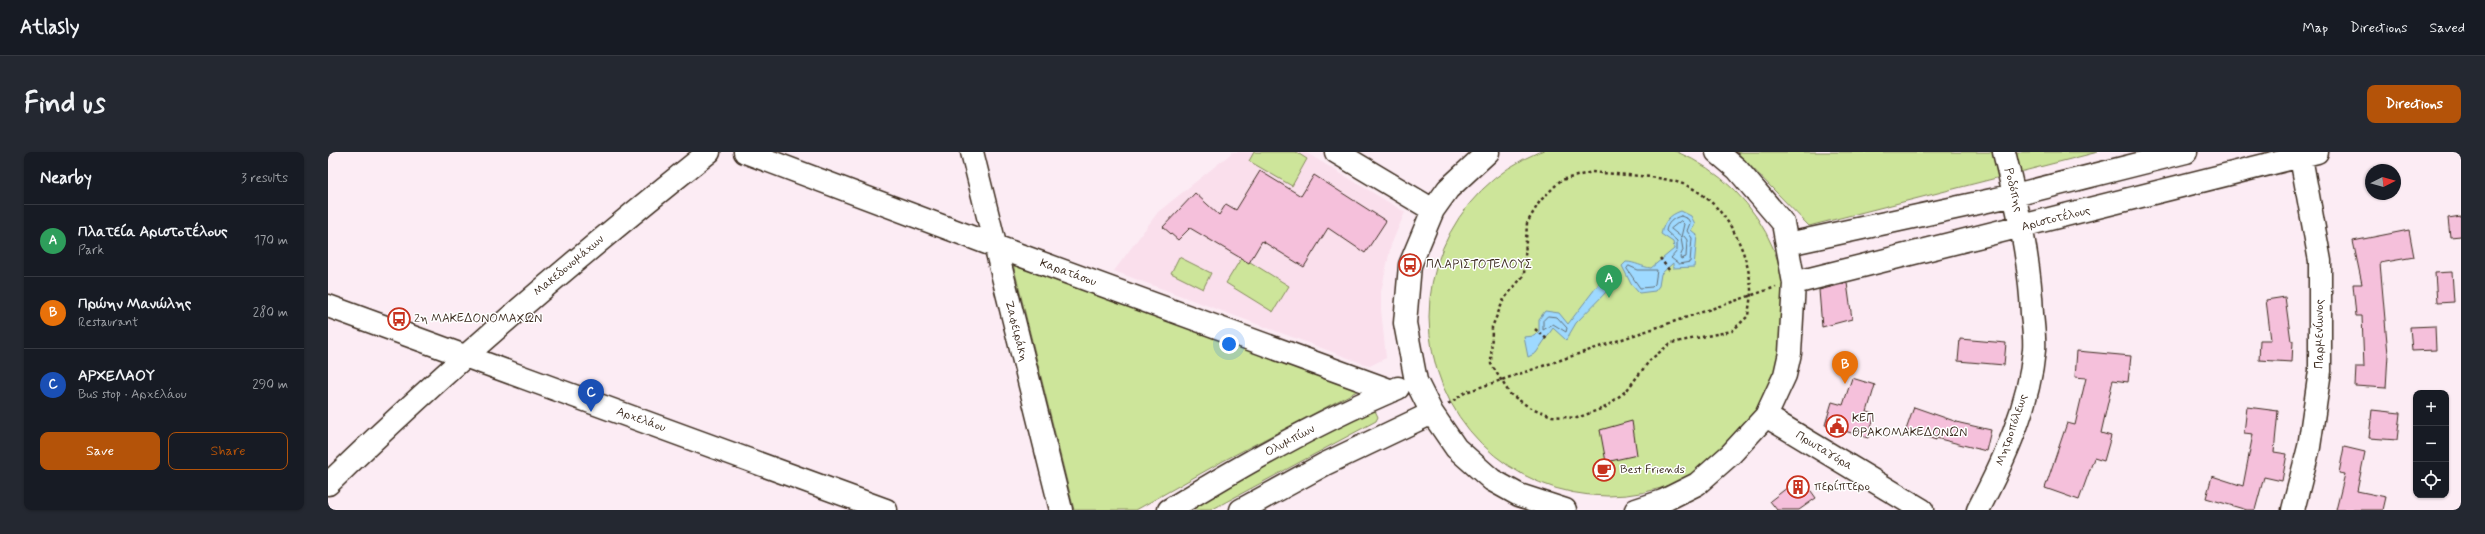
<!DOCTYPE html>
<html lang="en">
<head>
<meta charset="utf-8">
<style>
  body { margin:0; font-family:Mynerve,sans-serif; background:#242831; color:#f1f3f6 }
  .controls { position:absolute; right:12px; bottom:12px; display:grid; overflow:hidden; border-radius:8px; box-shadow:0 1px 3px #0004 }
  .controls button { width:36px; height:36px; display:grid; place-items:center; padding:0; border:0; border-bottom:1px solid #363941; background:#171b24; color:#f1f3f6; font:20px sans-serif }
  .compass { position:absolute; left:2037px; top:12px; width:36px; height:36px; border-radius:50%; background:#171b24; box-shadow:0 1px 3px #0004; rotate:84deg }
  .you { position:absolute; left:901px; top:192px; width:14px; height:14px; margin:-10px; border:3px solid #fff; border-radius:50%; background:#1a73e8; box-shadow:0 0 0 6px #1a73e833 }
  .badge { display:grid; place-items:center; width:26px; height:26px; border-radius:50%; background:#b45309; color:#fff; font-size:13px; font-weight:700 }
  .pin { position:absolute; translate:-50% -33px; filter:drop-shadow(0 1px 2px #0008) }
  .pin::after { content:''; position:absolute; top:21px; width:14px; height:12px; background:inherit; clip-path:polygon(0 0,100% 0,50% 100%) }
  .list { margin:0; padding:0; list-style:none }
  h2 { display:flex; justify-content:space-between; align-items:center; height:52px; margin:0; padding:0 16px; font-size:17px }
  h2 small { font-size:13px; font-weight:400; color:#9ea1a6 }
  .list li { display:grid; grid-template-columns:26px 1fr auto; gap:12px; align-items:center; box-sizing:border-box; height:72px; padding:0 16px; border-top:1px solid #363941 }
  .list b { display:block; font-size:15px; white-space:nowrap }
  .list p { margin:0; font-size:13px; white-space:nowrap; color:#9ea1a6 }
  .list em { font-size:13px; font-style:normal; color:#9ea1a6 }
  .actions { display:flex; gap:8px; padding:12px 16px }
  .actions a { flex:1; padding:9px 0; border:1px solid #b45309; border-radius:8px; text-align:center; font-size:14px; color:#b45309 }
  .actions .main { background:#b45309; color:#fff }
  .icon { flex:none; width:22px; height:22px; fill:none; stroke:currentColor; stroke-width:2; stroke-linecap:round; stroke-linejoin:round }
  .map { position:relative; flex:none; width:2133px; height:358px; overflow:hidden; border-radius:8px }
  header { display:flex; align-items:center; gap:24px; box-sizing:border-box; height:56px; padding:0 20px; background:#171b24; border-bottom:1px solid #363941 }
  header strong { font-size:19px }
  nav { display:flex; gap:22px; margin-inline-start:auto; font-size:14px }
  .intro { display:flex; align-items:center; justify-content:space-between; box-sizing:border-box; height:96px; padding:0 24px }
  h1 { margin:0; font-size:28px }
  .button { padding:10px 18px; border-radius:8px; background:#b45309; color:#fff; font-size:14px; font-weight:700 }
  main { display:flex; gap:24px; padding:0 24px }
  aside { flex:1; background:#171b24; border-radius:8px; box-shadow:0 1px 3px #0004 }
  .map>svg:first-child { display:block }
  .built { fill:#fadfec }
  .green { fill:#cde59a; stroke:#84885c }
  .water { fill:#9ed9ff; stroke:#7693a5 }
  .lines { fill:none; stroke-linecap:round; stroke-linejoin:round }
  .shore { stroke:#637078; stroke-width:1 }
  .building { fill:#f5c0db; stroke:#3b2a1e }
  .minor-casing { stroke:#3b2a1e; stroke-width:25 }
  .path { stroke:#3b2a1e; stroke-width:2.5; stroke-dasharray:3 3; stroke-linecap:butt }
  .minor { stroke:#fff; stroke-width:22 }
  .labels { text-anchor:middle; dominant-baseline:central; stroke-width:3; stroke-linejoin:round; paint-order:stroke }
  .street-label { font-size:12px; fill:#3b2a1e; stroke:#fff }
  .poi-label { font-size:12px; fill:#3b2a1e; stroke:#fff; text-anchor:start }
</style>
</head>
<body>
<header>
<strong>Atlasly</strong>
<nav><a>Map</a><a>Directions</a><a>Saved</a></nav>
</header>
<div class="intro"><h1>Find us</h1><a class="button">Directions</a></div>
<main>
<aside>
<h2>Nearby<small>3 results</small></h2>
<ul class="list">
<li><span class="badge" style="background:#2e9e5b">A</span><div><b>Πλατεία Αριστοτέλους</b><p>Park</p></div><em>170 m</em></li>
<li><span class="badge" style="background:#e8710a">B</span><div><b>Πρώην Μανώλης</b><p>Restaurant</p></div><em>280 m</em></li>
<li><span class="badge" style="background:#1a4fb4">C</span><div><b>ΑΡΧΕΛΑΟΥ</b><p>Bus stop · Αρχελάου</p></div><em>290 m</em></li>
</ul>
<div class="actions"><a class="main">Save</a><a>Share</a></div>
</aside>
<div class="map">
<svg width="2133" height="358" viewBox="0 0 2133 358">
  <rect width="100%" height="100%" fill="#fcecf4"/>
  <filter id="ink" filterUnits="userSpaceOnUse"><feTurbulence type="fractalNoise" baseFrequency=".025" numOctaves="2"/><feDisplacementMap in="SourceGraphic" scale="8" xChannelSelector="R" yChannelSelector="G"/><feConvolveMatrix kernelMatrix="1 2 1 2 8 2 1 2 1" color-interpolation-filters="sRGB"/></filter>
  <g filter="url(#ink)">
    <path class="built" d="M905,0H977L1077,60L1063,93L1053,140V157L1058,206L1042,214L786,119L830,60Z"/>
    <path class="green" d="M1101 165a179 179 0 1 1 358 0a179 179 0 1 1-358 0Z
      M926,0H968L979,7L964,34L921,9Z
      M1409,0H1770L1481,74Z
      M851,105L883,121L875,137L843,121Z
      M914,105L961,134L945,160L898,131Z
      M685,112L1026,234L1029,239L895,309L808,358H746Z
      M1042,248L1050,265L1048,269L883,358H838Z"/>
    <path class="water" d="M1353,59L1363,64L1367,72L1363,78L1369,83L1366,115L1345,116V111L1333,122L1331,134L1327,139L1311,141L1303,132L1294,114L1298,110C1307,110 1314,115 1323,116L1346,97L1345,90L1333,82C1336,70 1341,63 1353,59Z
      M1273,129L1282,136L1248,171L1238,188L1225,176L1208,201L1200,205L1196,185L1206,184L1211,179V167L1217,159L1231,161L1240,172Z"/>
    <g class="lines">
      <path class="shore" d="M1353,64L1360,67L1362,71L1359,79L1364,86L1362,110L1351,112L1343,106L1349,99V89L1338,79C1339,71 1345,66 1353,64Z
        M1353,69L1356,72L1353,85L1343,77Z
        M1356,84L1359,88L1358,105L1353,107L1352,105L1355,98L1353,86Z
        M1301,114L1310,118H1329L1327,132L1324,135L1312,136L1299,117Z
        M1220,164L1229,165L1239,176L1238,180L1225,172L1215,178V169Z"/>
    </g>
    <path class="building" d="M932,19L973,44L986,23L1058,69L1037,101L1000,76L976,115L934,89L921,111L862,76L850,88L835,75L867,41L891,63L898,52L908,58Z
      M2133,64V84L2122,85L2120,66Z
      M2081,78L2086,105L2052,111L2060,202L2058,236L2027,234L2028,215H2036L2034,164H2028L2025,132H2034L2025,89Z
      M2124,120L2126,150L2109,151L2107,121Z
      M1519,131L1524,167L1494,175L1491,138Z
      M1957,145L1963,189H1965L1964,210L1931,208L1932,188H1943L1938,148Z
      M2107,174L2108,198L2084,199L2082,175Z
      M1632,187L1678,191L1676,213L1630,209Z
      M1749,199L1803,204L1800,230L1785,228L1773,281L1783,284L1776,309L1766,306L1751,348L1717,336L1739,271L1747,273L1758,226L1747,225Z
      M1524,226L1547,233L1539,260L1547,262L1540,286L1497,273L1504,250L1515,253Z
      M1586,255L1632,271L1663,278L1658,299L1608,286V288L1578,278Z
      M1919,255L1950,259L1946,300L1959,302L1954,329L1936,325L1927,358H1919L1878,346L1884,324L1915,334L1925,282L1916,281Z
      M2044,258L2072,261L2069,288L2041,286Z
      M1304,269L1309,303L1278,310L1272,278Z
      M2016,295L2037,300L2029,339L2058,345L2055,358H2008L2017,322L2011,321Z
      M1473,325L1488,346L1471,358H1449L1442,349Z"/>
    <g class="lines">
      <g class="minor-casing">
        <path id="minor" d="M417,0L667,94L1064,239
          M644,0L733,358
          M1008,0L1105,58
          M1160,0L1120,37L1105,58L1082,113L1077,171L1088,229L1104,261L1128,296L1164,328L1191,343L1237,358
          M1460,92L1687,43L1858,0
          M1466,131L1989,0
          M0,154L558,358
          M1438,264L1594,358
          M0,332C121,214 249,105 381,0
          M841,358C914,313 991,269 1070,236
          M913,358L997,312L1104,261
          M1308,358L1335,349L1369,332L1403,302L1438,264L1457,223L1462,201L1466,131L1455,71L1409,17L1389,0
          M1650,358C1676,308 1701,255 1706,198C1707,186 1705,173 1704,162C1702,106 1689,54 1676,0
          M1965,358L1981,295L1992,219V109L1972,0"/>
      </g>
      <path class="path" d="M1264,20C1290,23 1328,23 1352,31C1394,45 1420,95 1423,137C1423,146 1421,155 1420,164L1404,179L1343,191L1322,208L1299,238L1278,255L1249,266L1224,264L1201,255L1182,242L1163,212L1164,175L1176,147L1196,123L1199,71L1212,49L1233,28Z
        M1332,106L1341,118
        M1207,177L1220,188
        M1120,252L1138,240L1448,135"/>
      <use href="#minor" class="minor"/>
    </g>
  </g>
  <defs>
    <g id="bus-ring" transform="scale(1.15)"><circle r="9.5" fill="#fff" stroke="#c8321e" stroke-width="1.5"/><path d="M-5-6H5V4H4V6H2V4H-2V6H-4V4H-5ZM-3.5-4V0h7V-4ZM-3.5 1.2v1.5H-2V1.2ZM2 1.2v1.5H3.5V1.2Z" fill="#c8321e"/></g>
    <g id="civic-ring" transform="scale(1.15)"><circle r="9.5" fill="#fff" stroke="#c8321e" stroke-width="1.5"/><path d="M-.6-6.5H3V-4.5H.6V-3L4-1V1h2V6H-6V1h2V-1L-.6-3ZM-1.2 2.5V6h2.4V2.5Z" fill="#c8321e"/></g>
    <g id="cafe-ring" transform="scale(1.15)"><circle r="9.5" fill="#fff" stroke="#c8321e" stroke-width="1.5"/><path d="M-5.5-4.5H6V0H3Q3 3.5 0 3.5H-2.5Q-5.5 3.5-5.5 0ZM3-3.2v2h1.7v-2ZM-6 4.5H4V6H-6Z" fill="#c8321e"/></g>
    <g id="building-ring" transform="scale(1.15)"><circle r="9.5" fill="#fff" stroke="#c8321e" stroke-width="1.5"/><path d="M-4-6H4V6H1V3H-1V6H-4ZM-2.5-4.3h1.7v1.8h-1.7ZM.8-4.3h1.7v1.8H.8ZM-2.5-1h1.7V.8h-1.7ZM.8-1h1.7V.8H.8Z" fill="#c8321e"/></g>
  </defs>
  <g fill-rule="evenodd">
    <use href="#bus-ring" x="1082" y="113"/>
    <use href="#bus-ring" x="71" y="167"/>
    <use href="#civic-ring" x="1509" y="274"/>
    <use href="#cafe-ring" x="1276" y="318"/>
    <use href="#building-ring" x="1470" y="335"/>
  </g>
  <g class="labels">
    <g class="street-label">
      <text transform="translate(1685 38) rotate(76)">Ροδόπης</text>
      <text transform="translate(1728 67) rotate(-14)">Αριστοτέλους</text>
      <text transform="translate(241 114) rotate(-40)">Μακεδονομάχων</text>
      <text transform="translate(740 121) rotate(20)">Καρατάσου</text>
      <text transform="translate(688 179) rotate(76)">Ζαφειράκη</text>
      <text transform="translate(1992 182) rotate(-90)">Παρμενίωνος</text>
      <text transform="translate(313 268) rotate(20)">Αρχελάου</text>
      <text transform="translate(1684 278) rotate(-71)">Μητροπόλεως</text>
      <text transform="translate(962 289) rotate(-28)">Ολυμπίων</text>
      <text transform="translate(1496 299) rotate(31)">Πρωταγόρα</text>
    </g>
    <g class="poi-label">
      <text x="1098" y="113">ΠΛ.ΑΡΙΣΤΟΤΕΛΟΥΣ</text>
      <text x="86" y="167">2η ΜΑΚΕΔΟΝΟΜΑΧΩΝ</text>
      <text x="1524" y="267">ΚΕΠ<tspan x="1524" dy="14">ΘΡΑΚΟΜΑΚΕΔΟΝΩΝ</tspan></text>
      <text x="1292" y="318">Best Friends</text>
      <text x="1486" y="335">περίπτερο</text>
    </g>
  </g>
</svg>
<div class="controls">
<button>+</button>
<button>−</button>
<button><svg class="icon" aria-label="locate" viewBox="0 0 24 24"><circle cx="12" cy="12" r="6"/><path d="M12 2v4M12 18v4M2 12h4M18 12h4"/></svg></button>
</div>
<svg class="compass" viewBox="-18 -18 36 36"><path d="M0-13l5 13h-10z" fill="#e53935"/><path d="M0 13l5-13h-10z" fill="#9ea1a6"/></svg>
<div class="you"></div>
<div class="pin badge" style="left:1281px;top:146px;background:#2e9e5b">A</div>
<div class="pin badge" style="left:1517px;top:232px;background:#e8710a">B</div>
<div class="pin badge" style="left:263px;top:260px;background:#1a4fb4">C</div>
</div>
</main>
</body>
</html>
